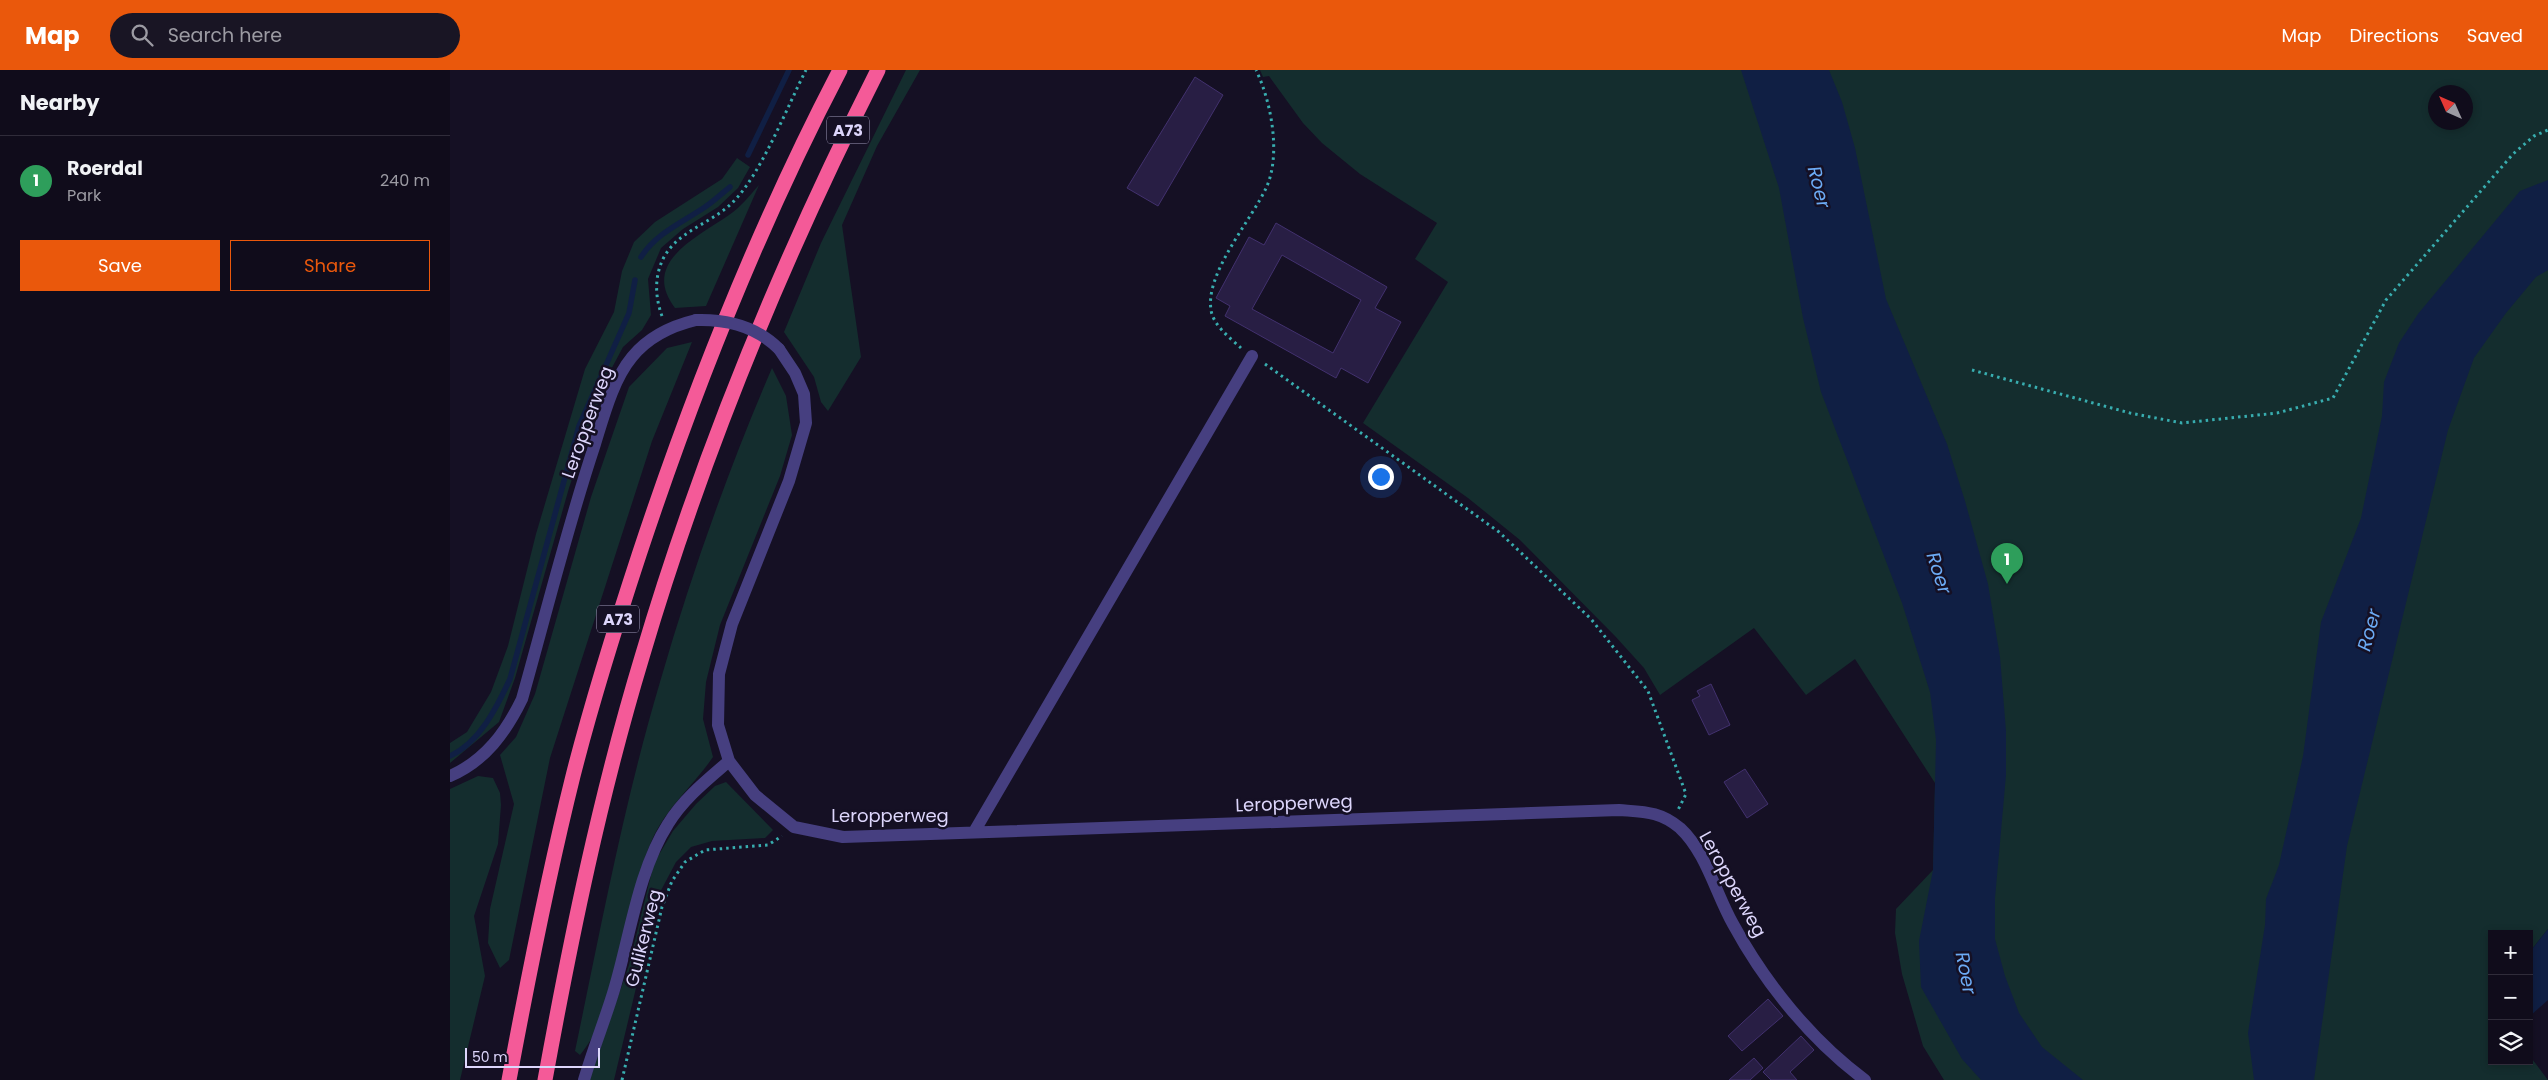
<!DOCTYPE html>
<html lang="en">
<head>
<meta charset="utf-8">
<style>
  body { margin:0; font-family:Poppins,sans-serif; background:#191524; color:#f1f3f6 }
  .controls { position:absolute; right:15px; bottom:15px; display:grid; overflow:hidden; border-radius:0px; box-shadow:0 2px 8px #0003 }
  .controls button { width:45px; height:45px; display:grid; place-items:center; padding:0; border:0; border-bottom:1px solid #302c3a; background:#100c1b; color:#f1f3f6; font:25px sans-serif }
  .compass { position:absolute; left:1978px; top:15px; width:45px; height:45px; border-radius:50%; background:#100c1b; box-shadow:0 2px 8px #0003; rotate:315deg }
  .scale { position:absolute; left:15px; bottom:12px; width:135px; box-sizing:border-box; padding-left:5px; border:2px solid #ddd6fc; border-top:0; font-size:14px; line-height:18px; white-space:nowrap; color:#ddd6fc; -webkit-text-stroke:4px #151024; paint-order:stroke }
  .you { position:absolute; left:930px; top:406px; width:18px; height:18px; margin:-12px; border:4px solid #fff; border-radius:50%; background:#1a73e8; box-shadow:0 0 0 8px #1a73e833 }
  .badge { display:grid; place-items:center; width:32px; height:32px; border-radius:50%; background:#ea580c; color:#fff; font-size:16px; font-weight:700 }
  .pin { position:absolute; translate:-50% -41px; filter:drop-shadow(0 1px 2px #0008) }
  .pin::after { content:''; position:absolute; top:26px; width:18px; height:15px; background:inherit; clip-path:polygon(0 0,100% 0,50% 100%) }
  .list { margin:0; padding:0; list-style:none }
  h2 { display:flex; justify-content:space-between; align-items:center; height:65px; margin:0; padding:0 20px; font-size:21px }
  h2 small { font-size:16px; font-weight:400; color:#9c9ba3 }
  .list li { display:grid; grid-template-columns:32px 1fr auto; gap:15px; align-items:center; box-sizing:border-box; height:90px; padding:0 20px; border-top:1px solid #302c3a }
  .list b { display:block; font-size:19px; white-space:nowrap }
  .list p { margin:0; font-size:16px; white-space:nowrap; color:#9c9ba3 }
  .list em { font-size:16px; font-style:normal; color:#9c9ba3 }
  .actions { display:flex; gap:10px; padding:15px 20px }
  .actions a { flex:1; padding:11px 0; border:1px solid #ea580c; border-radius:0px; text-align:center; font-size:18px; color:#ea580c }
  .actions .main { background:#ea580c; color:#fff }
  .icon { flex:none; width:28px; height:28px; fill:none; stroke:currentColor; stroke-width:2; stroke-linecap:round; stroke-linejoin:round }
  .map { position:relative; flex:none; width:2098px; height:1010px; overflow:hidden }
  header { display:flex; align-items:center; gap:30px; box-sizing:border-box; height:70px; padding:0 25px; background:#ea580c; color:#fff }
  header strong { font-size:24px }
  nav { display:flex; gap:28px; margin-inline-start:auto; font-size:18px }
  .search { width:350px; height:45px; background:#191524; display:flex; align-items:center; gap:12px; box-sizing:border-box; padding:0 18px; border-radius:28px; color:#9c9ba3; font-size:19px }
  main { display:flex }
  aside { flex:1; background:#100c1b }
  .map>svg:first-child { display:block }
  .green { fill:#142d2e; fill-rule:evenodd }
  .water { fill:#101f44 }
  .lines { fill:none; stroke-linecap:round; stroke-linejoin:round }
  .stream { stroke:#101f44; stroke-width:5.5 }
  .building { fill:#281e44; stroke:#42316e; fill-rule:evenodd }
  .path { stroke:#38adaf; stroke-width:3; stroke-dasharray:2.5 4; stroke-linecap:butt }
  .minor { stroke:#463f80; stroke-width:12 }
  .highway { stroke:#f45a98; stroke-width:15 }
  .minor-bridge { stroke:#463f80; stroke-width:12 }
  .labels { text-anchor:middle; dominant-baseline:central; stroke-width:5; stroke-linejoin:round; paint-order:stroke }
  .shield { fill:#151024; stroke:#a19bbb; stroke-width:1 }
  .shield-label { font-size:16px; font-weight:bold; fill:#ddd6fc }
  .street-label { font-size:18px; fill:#ddd6fc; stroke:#151024 }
  .water-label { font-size:19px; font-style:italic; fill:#6cabf5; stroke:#151024 }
</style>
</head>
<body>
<header>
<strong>Map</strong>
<div class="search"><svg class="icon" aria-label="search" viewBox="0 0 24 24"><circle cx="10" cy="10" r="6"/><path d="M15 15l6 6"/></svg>Search here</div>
<nav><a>Map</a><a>Directions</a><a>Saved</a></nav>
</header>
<main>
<aside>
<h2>Nearby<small></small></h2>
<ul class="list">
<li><span class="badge" style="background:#2e9e5b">1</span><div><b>Roerdal</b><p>Park</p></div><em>240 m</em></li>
</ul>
<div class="actions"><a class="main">Save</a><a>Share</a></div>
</aside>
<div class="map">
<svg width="2098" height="1010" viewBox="0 0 2098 1010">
  <rect width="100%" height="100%" fill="#151024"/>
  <path class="green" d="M456,0H470L427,76L392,155L411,287L378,341L371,332L364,307L334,262L371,173Z
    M810,0H2098V859L2079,883V864H2042V991H2079V985L2098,1010H1494L1473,976L1452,904L1445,863L1446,839L1483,800L1485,713L1405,589L1356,625L1304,558L1210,625L1194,598L1165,566L1070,470L1018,428L913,353L998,212L965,189L987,153L910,104L872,73L853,53L819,6L813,7ZM1986,22H2016V52H1986Z
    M287,88L300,97L288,118L268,137L233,159L211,178L198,209L201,245L192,260L173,277L157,307L119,418L65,608L49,652L0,693V673L17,662L41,622L58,576L86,464L135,299L164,242L172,201L184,172L205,152L272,109Z
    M309,115L256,236L225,238C190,192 248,167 279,145C290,138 300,125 309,115Z
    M242,272L202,371L100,688L59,890L50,898L38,873L40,839L64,734L50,685L66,667L85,624L141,427L179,317L217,278Z
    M322,298L336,326L342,365L330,406L270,555L256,612L253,649L263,687C243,716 216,738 202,770C173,833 173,933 130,985L125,981C151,857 174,733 210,612C241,505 278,400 322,298Z
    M28,706L43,708L50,723L51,735L48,774L24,846L35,906L10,1010H0V719Z
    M276,712L323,760L315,768L262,771L241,777L226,792L208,826L164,1010H139L179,895L204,793L223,761L246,734L265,716Z"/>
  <path class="water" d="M1291,0H1379L1392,32L1405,78L1436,229L1497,374L1515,431L1538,514L1550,587L1556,661V705L1545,828V869L1555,906L1569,943L1592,977L1633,1010H1531L1512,989L1471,917L1469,871L1483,800L1486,670L1480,622L1452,533L1371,322L1353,248L1329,118Z
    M2098,110V200L2086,207L2056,243L2024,288L1998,360L1897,776L1864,1010H1804L1798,963L1815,855L1816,829L1829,795L1853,686L1871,552L1911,448L1932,346L1934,312L1949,273L1968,244L2070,121Z
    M2098,859V930L2079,947V883Z"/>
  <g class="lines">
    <path class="stream" d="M298,85L339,0
      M191,187C206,164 229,154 252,139C262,133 271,124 280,117
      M0,686C30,672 47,637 60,609L129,356L179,243L185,210"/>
  </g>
  <path class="building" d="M745,7L773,25L708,136L677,118Z
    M826,153L937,217L925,238L951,252L918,313L891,298L886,308L775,246L780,236L766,228L799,167L814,175ZM832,185L911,230L883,283L802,239Z
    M1261,614L1280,655L1259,665L1242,630L1250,626L1247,621Z
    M1295,699L1318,734L1297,748L1274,712Z
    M1318,929L1333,946L1292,981L1278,966Z
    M1351,966L1364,980L1340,1002L1347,1010H1321L1313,1002Z
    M1304,988L1313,998L1300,1010H1279Z"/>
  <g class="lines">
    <path class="path" d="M212,246C205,227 204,206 214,187C229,160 263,153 284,131C312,102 337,37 356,0
      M791,278C780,268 763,255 761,240C755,202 802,150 817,116C831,83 821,31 806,0
      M815,294L1049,462L1141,549L1198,621L1236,724L1228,740
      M1522,300L1680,343L1732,353L1827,343L1883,328L1936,230L2063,84L2084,66L2098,60
      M172,1010L212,837L222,811L235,792L255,780L318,775L332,766"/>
    <path class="minor" d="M329,279L345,303L354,324L356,353L339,411L282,554L269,604L268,655L279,691L305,725L344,757L393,767L1169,740C1194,742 1210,741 1230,758C1256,782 1266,824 1283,854C1315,913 1361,970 1415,1010
      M0,706C35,691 56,662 72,629C96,544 117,458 145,374C154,345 163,310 182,287C199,266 221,256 246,250
      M524,762L802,286
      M134,1010C143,979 155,950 164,920C180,867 188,801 218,754C233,729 257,710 279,691"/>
    <path class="highway" d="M59,1010C78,908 98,806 123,706C142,631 165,558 189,485C244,319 309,155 390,0
      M95,1010C121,867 150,726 192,587C252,384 333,188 428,0"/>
    <path class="minor-bridge" d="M246,250C277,249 307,257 329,279"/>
  </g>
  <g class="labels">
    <g class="shield">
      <rect x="377" y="46.5" width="42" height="27" rx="4"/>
      <rect x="147" y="535.5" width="42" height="27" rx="4"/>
    </g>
    <g class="shield-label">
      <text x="398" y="60">A73</text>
      <text x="168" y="549">A73</text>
    </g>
    <g class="street-label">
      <text transform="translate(137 352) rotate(-70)">Leropperweg</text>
      <text transform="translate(844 733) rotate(-2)">Leropperweg</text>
      <text x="440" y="745">Leropperweg</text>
      <text transform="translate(1283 814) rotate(61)">Leropperweg</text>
      <text transform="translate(193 868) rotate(-76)">Gulikerweg</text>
    </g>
    <g class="water-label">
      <text transform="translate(1369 117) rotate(76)">Roer</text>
      <text transform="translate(1489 503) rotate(72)">Roer</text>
      <text transform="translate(1919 560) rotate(-75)">Roer</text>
      <text transform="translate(1516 903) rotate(79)">Roer</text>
    </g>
  </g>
</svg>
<div class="controls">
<button>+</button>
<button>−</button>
<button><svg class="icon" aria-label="layers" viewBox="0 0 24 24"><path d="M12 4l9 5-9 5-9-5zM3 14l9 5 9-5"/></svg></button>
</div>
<svg class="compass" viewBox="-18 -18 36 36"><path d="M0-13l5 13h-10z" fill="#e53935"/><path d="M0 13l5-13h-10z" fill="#9c9ba3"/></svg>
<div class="scale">50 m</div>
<div class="you"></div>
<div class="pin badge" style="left:1557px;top:514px;background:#2e9e5b">1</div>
</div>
</main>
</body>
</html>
